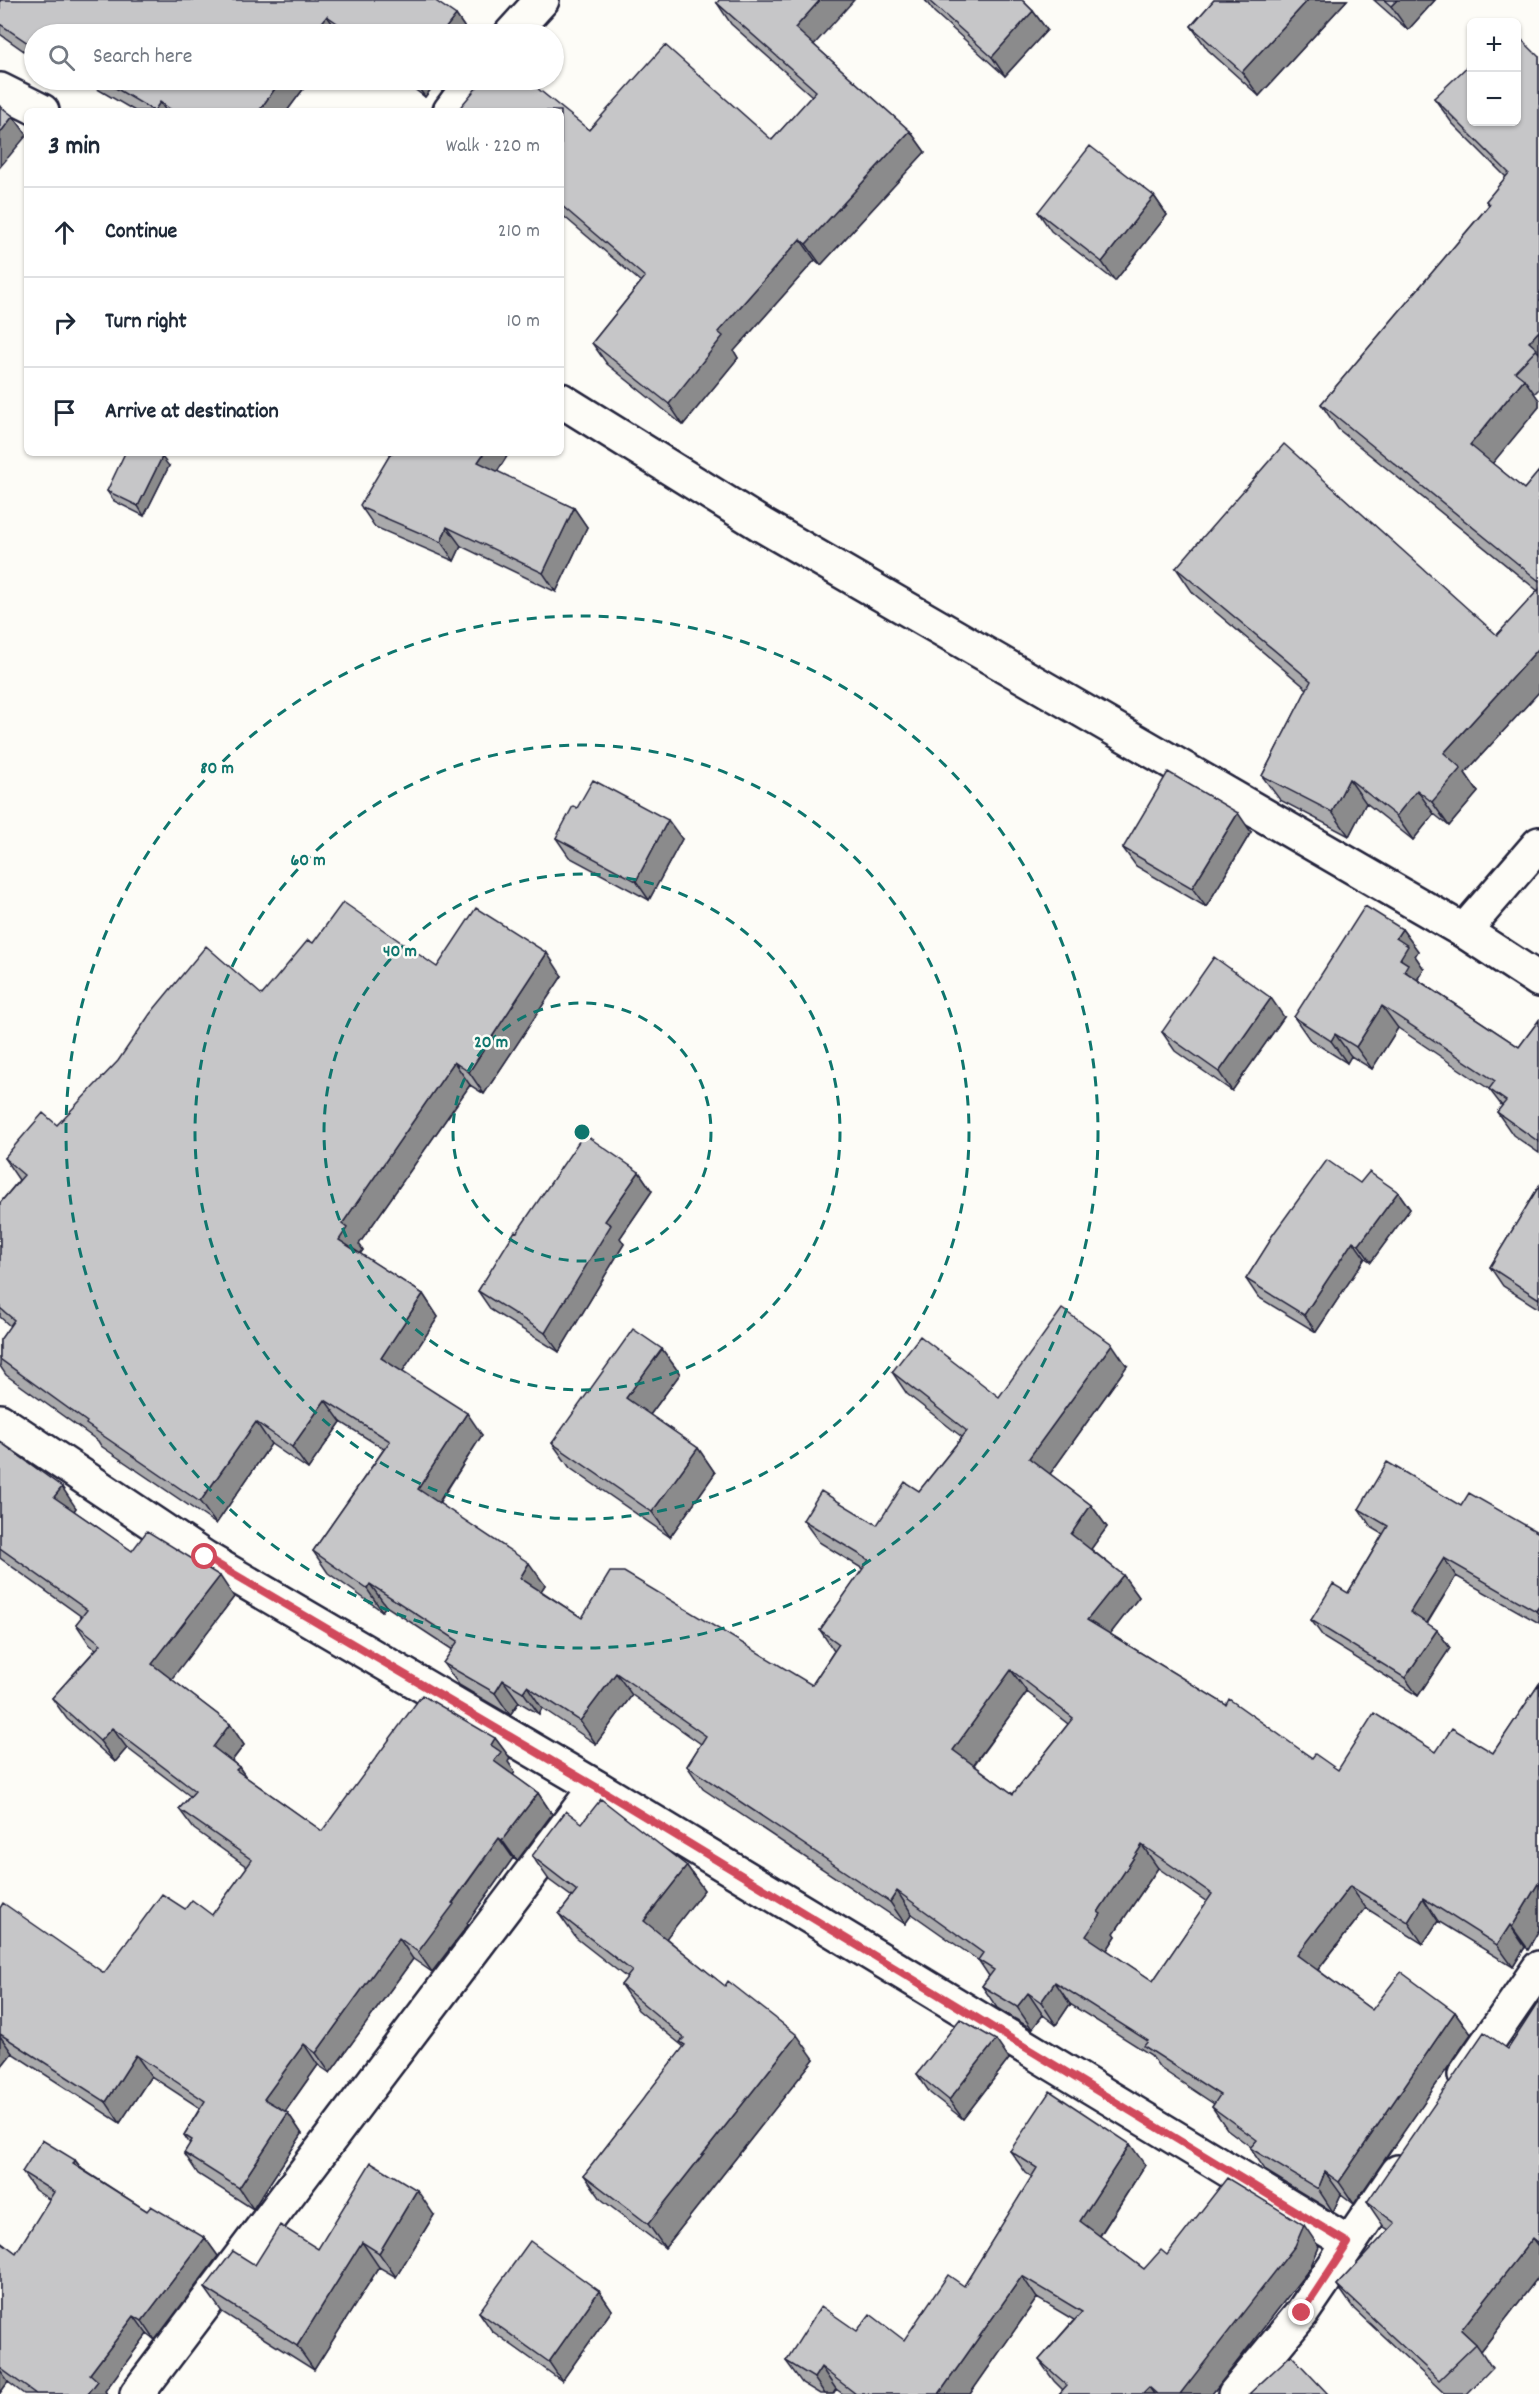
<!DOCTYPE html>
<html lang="en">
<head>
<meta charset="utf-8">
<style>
  body { margin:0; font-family:Dekko,sans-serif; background:#f2f2f3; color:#1f2937 }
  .controls { position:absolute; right:18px; top:18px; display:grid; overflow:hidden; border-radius:9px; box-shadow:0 2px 4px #0004 }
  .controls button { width:54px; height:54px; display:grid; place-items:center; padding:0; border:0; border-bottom:2px solid #e0e1e3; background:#fff; color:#1f2937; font:30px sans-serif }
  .stop { position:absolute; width:18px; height:18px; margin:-14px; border:4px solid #d1495b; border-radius:50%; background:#fff }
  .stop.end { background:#d1495b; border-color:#fff; box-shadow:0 2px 6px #0008 }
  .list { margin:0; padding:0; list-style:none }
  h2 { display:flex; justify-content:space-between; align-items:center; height:78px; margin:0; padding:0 24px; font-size:26px }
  h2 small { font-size:20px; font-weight:400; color:#747a83 }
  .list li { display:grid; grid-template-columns:39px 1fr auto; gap:18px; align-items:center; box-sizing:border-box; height:90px; padding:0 24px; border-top:2px solid #e0e1e3 }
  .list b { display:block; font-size:22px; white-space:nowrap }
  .list em { font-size:20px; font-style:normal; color:#747a83 }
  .icon { flex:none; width:33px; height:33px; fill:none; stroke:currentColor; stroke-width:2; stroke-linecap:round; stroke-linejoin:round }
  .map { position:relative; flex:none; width:1539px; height:2394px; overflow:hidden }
  .search { position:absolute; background:#fff; box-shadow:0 2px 4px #0004; left:24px; top:24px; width:540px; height:66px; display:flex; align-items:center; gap:15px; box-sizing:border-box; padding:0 21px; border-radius:33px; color:#747a83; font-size:22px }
  .panel { position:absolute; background:#fff; box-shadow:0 2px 4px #0004; left:24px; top:108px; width:540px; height:348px; border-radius:9px }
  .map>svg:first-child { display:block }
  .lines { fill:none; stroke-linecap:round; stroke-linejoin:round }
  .minor-casing { stroke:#22223b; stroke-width:38 }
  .minor { stroke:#fdfcf7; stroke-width:33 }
  .wall { fill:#aaaaac; stroke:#22223b; stroke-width:1.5; fill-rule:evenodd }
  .shaded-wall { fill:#8b8b8c; stroke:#22223b; stroke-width:1.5 }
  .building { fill:#c6c6c8; stroke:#22223b; stroke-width:1.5; fill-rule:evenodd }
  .route { stroke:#d1495b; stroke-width:8 }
  .ring { fill:none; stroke:#0f766e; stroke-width:3; stroke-dasharray:10 8 }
  .centre { fill:#0f766e; stroke:#fdfcf7; stroke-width:3 }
  .ring-label { font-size:18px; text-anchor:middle; font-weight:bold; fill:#0f766e; stroke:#fdfcf7; stroke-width:5; stroke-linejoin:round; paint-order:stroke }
</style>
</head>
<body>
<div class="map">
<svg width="1539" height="2394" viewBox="0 0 1539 2394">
  <rect width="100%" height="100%" fill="#fdfcf7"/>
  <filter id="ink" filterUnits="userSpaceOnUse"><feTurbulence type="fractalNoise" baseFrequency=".0167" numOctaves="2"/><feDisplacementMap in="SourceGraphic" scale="12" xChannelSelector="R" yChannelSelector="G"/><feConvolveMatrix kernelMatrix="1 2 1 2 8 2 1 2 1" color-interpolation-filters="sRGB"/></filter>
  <g filter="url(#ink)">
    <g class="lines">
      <g class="minor-casing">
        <path id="minor" d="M511,34L542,0
          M0,90L42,111
          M450,111L473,80
          M561,400L762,525L1464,931
          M1539,844L1464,931L1539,980
          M0,1421L205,1558L596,1787L1349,2243
          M1465,2075L1539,1968
          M137,2394L596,1787
          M1235,2394L1302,2313L1398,2172"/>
      </g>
      <use href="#minor" class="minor"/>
    </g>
    <path class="wall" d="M0,0L456,15L469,34H34V58L0,34Z
      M925,0H1022L1033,11L1047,30L1005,76L934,12Z
      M1214,0H1347L1259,96L1208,50L1191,26Z
      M1374,0H1435L1408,30Z
      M717,3L814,45L910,131L925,152L821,265L815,260L734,351L738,358L683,425L607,364L592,343L641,282L561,214V111L589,130L772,140L812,96L731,24Z
      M1539,57V389L1534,394L1539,400V407L1492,463L1524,489L1539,471V692L1465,773L1478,792L1449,826L1434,814L1413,840L1366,803L1349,836L1280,800L1262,776L1307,689L1193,593L1176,568L1497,635L1538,591L1338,429L1321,404L1489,205L1486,201L1506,177L1452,123L1434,98Z
      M82,80H310L287,111H135Z
      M402,80H438L425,97Z
      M1154,196L1167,215L1115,281L1051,231L1038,212Z
      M391,453H509L497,472L574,508L587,527L556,592L461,546L454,561L375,527L362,508Z
      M169,466L144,516L114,501L107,491Z
      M577,808L682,839L649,900L569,857L556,838Z
      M1251,832L1206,907L1136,866L1123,848Z
      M1402,929L1418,951L1415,956L1424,969L1418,978L1420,981L1519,1047L1539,1020V1153L1513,1135L1497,1112L1502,1106L1489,1089L1398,1028L1372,1069L1351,1056L1347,1063L1310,1040L1294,1017Z
      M313,943L437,967L562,976L484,1094L470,1085L359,1244L363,1250L360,1254L423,1294L438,1317L402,1372L482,1435L439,1503L545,1585L541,1591L582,1618L812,1685L834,1651L820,1630L863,1569L819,1542L803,1520L877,1525L919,1491L962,1437L907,1394L892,1372L999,1397L1127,1366L1050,1474L1091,1505L1107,1527L1091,1549L1123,1575L1139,1597L1110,1634L1312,1758L1338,1770L1436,1752L1493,1753L1539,1684V1930L1528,1949L1525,1947L1513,1967L1438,1921L1423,1944L1366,1908L1318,1970L1372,2010L1455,2012L1471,2034L1354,2204L1341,2194L1333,2212L1266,2171L1250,2148L1251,2147L1227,2129L1212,2107L1214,2104L1160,2068L1151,2055L1070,2004L1056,2025L1043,2015L1032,2029L997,2008L982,1986L989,1976L979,1961L912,1914L905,1924L703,1789L687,1766L701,1744L632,1695L596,1744L542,1708L539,1714L519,1702L510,1715L459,1685L443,1663L453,1650L386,1606L382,1611L328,1573L313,1551L384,1449L341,1422L308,1469L271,1444L216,1524L101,1446L98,1441L6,1375L0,1366V1340L10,1326L0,1317V1203L19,1180L4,1158L57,1125L262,995ZM1027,1692L1068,1724L1013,1794L974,1765ZM1158,1868L1207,1902L1153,1981L1107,1950L1116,1936L1114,1933Z
      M1284,1017L1232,1091L1175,1051L1162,1032Z
      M639,1172L652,1191L620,1238L624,1244L559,1352L491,1310L478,1291L517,1232Z
      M1360,1183L1398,1192L1410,1209L1371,1262L1365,1258L1316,1332L1258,1297L1246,1279L1270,1242L1269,1240Z
      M1539,1186V1309L1503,1286L1490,1267Z
      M662,1349L680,1374L650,1415L698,1448L715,1473L670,1537L570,1468L552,1443Z
      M0,1442L76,1508L74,1511L132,1551L234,1597L171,1679L230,1724L244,1745L232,1761L239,1767L246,1777L322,1831L495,1738L510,1758L508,1762L515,1772L513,1775L538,1793L552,1814L517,1861L513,1858L467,1923L468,1925L432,1972L413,1959L330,2073L318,2065L285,2112L288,2113L302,2134L253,2209L198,2174L184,2153L190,2144L184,2135L200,2108L151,2076L120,2123L12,2053L0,2068V1908L104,1973L185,1909L212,1915L247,1867L194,1829L179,1809L190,1796L127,1748L115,1762L67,1719L52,1698L96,1649L90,1645L76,1624L82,1617L0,1558Z
      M1461,1506L1539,1533V1623L1456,1576L1427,1624L1437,1630L1450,1648L1418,1696L1324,1638L1311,1620L1348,1593L1383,1534L1371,1527L1359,1509Z
      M582,1823L687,1866L704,1890L666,1938L814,2059L665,2248L601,2199L584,2175L684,2047L638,2010L621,1985L627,1978L576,1938L559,1914L572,1897L549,1880L532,1856Z
      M1539,2001V2276L1481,2351L1492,2368L1467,2394H1445L1354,2309L1337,2285L1389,2230L1384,2227L1367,2202L1508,2049Z
      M1009,2059L963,2119L930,2093L917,2074Z
      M1010,2151L1145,2165L1100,2236L1144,2269L1167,2255L1319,2247L1310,2268L1212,2394H1059L1063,2390L1054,2381L1039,2360L1074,2320L1037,2298L970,2394H843L836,2389L833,2394H820L802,2383L786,2361L904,2340L964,2286L1032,2177L1026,2173Z
      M75,2160L82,2169L147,2211L205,2238L218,2256L155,2340L147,2334L105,2391L107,2394H24L8,2382L0,2393V2241L16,2253L50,2200L35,2190L22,2172Z
      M434,2215L396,2277L379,2267L314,2370L222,2312L205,2288L255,2265L318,2249Z
      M599,2291L612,2310L562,2381L492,2331L479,2312Z"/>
    <path class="shaded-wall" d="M820,0H854L810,49L795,28Z
      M1308,0H1347L1259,96L1242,72Z
      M1397,0H1435L1408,30L1391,6Z
      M1033,11L1047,30L1005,76L992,57Z
      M456,15L469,34H441Z
      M327,16L340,34H313Z
      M281,80H310L287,111H259Z
      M413,80H438L425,97Z
      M160,102L166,111H154Z
      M13,116L27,135L0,167V133Z
      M910,131L925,152L821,265L806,244Z
      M1154,196L1167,215L1115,281L1102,262Z
      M800,239L815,260L734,351L738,358L683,425L669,404L718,332Z
      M1539,331V353L1529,342Z
      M1524,379L1539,400V407L1487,470L1470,445Z
      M484,453H509L491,481L478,462Z
      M162,457L169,466L144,516L138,506Z
      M574,508L587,527L556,592L543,573Z
      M447,527L461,546L454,561L441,542Z
      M1539,648V692L1465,773L1478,792L1449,826L1432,802L1444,753Z
      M1349,779L1366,803L1349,836L1332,812Z
      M1417,790L1434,814L1413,840L1396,816Z
      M1238,813L1251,832L1206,907L1192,888Z
      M668,820L682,839L649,900L636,881Z
      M1402,929L1418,951L1415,956L1424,969L1418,978L1424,987L1404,971L1396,938Z
      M547,953L562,976L484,1094L469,1072Z
      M1271,998L1284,1017L1232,1091L1219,1072Z
      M1382,1006L1398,1028L1372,1069L1356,1047Z
      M1335,1034L1351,1056L1347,1063L1331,1041Z
      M454,1062L470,1085L359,1244L363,1250L354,1262L339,1240L342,1224Z
      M639,1172L652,1191L620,1238L624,1244L559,1352L545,1333L605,1221Z
      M1398,1192L1410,1209L1371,1262L1359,1245Z
      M1353,1241L1365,1258L1316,1332L1304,1315Z
      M423,1294L438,1317L397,1380L381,1358Z
      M1112,1344L1127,1366L1045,1481L1029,1458Z
      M662,1349L680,1374L644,1423L626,1398Z
      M325,1400L341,1422L308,1469L292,1447Z
      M467,1413L482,1435L433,1511L418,1489Z
      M256,1422L271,1444L216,1524L200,1502Z
      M698,1448L715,1473L670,1537L652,1512Z
      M62,1487L76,1508L69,1518L54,1497Z
      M1091,1505L1107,1527L1086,1556L1071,1534Z
      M1444,1558L1456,1576L1422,1631L1410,1612Z
      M529,1563L545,1585L535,1600L520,1578Z
      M1123,1575L1139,1597L1103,1643L1087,1620Z
      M220,1576L234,1597L167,1685L152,1664Z
      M370,1584L386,1606L382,1611L367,1589Z
      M1539,1606V1615L1536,1611Z
      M1437,1630L1450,1648L1418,1696L1405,1678Z
      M1011,1670L1027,1692L968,1772L953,1750Z
      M616,1673L632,1695L596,1744L580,1721Z
      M503,1680L519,1702L510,1715L495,1693Z
      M527,1686L542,1708L539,1714L523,1692Z
      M230,1724L244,1745L227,1767L213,1747Z
      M112,1728L127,1748L115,1762L100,1741Z
      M495,1738L510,1758L508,1762L515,1772L508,1782L494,1761L491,1745Z
      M239,1767L253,1788L236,1770Z
      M538,1793L552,1814L517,1861L502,1840Z
      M499,1838L513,1858L467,1923L468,1925L432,1972L418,1952Z
      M1142,1845L1158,1868L1114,1933L1116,1936L1101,1959L1086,1936L1098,1912Z
      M687,1866L704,1890L661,1945L644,1921Z
      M1539,1882V1930L1528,1949L1512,1927Z
      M1350,1886L1366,1908L1312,1977L1297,1955Z
      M897,1891L912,1914L905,1924L890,1902Z
      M1423,1898L1438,1921L1423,1944L1408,1922Z
      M1510,1925L1525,1947L1513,1967L1497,1945Z
      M399,1938L413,1959L330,2073L316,2053Z
      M1055,1982L1070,2004L1056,2025L1041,2002Z
      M1028,1993L1043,2015L1032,2029L1017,2007Z
      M1455,2012L1471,2034L1354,2204L1339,2182Z
      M797,2035L814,2059L665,2248L648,2224Z
      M0,2036L12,2053L0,2068Z
      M996,2040L1009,2059L963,2119L949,2100Z
      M304,2044L318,2065L279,2120L264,2099Z
      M136,2055L151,2076L120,2123L106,2102Z
      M288,2113L302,2134L253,2209L239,2188Z
      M1130,2144L1145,2165L1095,2243L1080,2221Z
      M75,2160L88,2179L73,2164Z
      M1325,2172L1341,2194L1333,2212L1318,2189Z
      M417,2190L434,2215L396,2277L379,2253Z
      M1304,2225L1319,2247L1310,2268L1212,2394H1180Z
      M205,2238L218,2256L155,2340L142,2321Z
      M1533,2238L1539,2246V2276L1481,2351L1476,2344L1461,2330Z
      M362,2242L379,2267L314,2370L297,2346Z
      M1022,2276L1037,2298L970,2394H939Z
      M599,2291L612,2310L562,2381L549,2362Z
      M134,2316L147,2334L105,2391L107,2394H88L90,2374Z
      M821,2367L836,2389L833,2394H825L814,2378Z
      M0,2371L8,2382L0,2393Z
      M1149,2387L1154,2394H1142Z"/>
    <path class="building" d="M0,0H434L456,15L441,34H353L327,16L313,34H34V47L0,24Z
      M719,0H820L795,28L910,131L806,244L800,239L718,332L723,336L669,404L592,343L645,277L561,205V111H457L483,80H527L589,130L665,45L772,140L816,91L717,3Z
      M928,0H1022L1033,11L992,57Z
      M1214,0H1308L1242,72L1191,26Z
      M1384,0H1397L1391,6Z
      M1516,34L1539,57V331L1529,342L1537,349L1515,372L1524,379L1470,445L1524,489L1539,471V581L1321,404L1490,204L1486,201L1509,173L1434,98L1472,62V122H1516Z
      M102,80H281L259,111H173L160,102L154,111Z
      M0,106L13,116L0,133Z
      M1090,146L1154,196L1102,262L1038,212Z
      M1284,444L1497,635L1539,589V648L1444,753L1461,768L1432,802L1417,790L1396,816L1349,779L1332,812L1262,776L1311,681L1176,568Z
      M125,453H154L162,457L138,506L107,491Z
      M391,453H484L478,462L574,508L543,573L447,527L441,542L362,508L360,505Z
      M1168,772L1238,813L1192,888L1123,848Z
      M593,780L668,820L636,881L556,838L573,806L577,808Z
      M343,902L437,967L476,908L547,953L469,1072L454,1062L342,1224L347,1228L339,1240L423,1294L381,1358L467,1413L418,1489L529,1563L520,1578L582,1618L610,1572H624L812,1685L839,1644L820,1630L869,1560L803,1520L821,1491L877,1525L905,1482L919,1491L967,1431L892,1372L920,1336L999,1397L1062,1309L1112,1344L1029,1458L1091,1505L1071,1534L1123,1575L1087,1620L1226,1705L1229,1699L1312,1758L1315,1754L1338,1770L1374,1713L1436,1752L1452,1728L1493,1753L1539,1684V1882L1512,1927L1510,1925L1497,1945L1423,1898L1408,1922L1350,1886L1297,1955L1372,2010L1401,1972L1455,2012L1339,2182L1325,2172L1318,2189L1250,2148L1257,2140L1212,2107L1220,2095L1144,2046L1148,2041L1055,1982L1041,2002L1028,1993L1017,2007L982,1986L994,1970L978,1960L983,1953L897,1891L890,1902L687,1766L706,1736L616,1673L580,1721L527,1686L523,1692L503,1680L495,1693L443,1663L458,1641L370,1584L367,1589L313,1551L390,1441L325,1400L292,1447L256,1422L200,1502L86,1424L87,1422L0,1359V1340L14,1320L0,1308V1203L24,1175L4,1158L43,1113L57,1125L118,1061L150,1014L206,946L262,995L308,940L313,943ZM1011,1670L1073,1718L1013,1794L953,1750ZM1142,1845L1212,1894L1153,1981L1086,1936L1101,1914L1098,1912Z
      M1365,906L1402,929L1396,938L1408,946L1400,959L1408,964L1404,971L1519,1047L1539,1020V1142L1497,1112L1506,1101L1489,1089L1495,1081L1382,1006L1356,1047L1335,1034L1331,1041L1294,1017Z
      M1214,957L1271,998L1219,1072L1162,1032Z
      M584,1134L639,1172L605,1221L611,1225L545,1333L478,1291L515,1231L517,1232Z
      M1327,1160L1360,1183L1369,1172L1398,1192L1359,1245L1353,1241L1304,1315L1246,1279L1270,1241L1269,1240Z
      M1539,1186V1299L1490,1267Z
      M633,1329L662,1349L626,1398L698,1448L652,1512L552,1443Z
      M0,1442L62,1487L54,1497L132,1551L147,1531L220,1576L152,1664L230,1724L213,1747L239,1767L236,1770L322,1831L422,1695L495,1738L491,1745L501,1752L494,1761L538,1793L502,1840L499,1838L452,1903L454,1904L418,1952L399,1938L316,2053L304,2044L264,2099L288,2113L239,2188L184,2153L192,2140L184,2135L205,2101L136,2055L106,2102L0,2034V1908L3,1903L104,1973L162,1894L185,1909L192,1900L212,1915L252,1860L179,1809L195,1791L112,1728L100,1741L52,1698L101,1644L76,1624L87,1610L0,1548Z
      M1387,1462L1461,1506L1469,1493L1539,1533V1606L1536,1611L1444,1558L1410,1612L1437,1630L1405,1678L1311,1620L1333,1584L1348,1593L1388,1526L1359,1509Z
      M601,1799L687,1866L644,1921L725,1986L728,1981L797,2035L648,2224L584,2175L685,2045L680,2042L684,2038L621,1985L632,1971L559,1914L577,1891L532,1856L566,1811L582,1823Z
      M1539,2001V2243L1533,2238L1461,2330L1476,2344L1439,2380L1337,2285L1395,2223L1367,2202L1484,2032L1508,2049Z
      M960,2019L996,2040L949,2100L917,2074Z
      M1050,2091L1130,2144L1080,2221L1144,2269L1161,2250L1167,2255L1227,2178L1304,2225L1295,2246L1180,2394H1157L1149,2387L1142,2394H1059L1067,2385L1039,2360L1082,2312L1022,2276L939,2394H856L821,2367L814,2378L786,2361L821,2306L857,2331L870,2314L904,2340L948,2275L964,2286L1037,2168L1010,2151Z
      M42,2140L75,2160L73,2164L147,2211L151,2206L205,2238L142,2321L134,2316L90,2374L98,2381L88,2394H36L0,2368V2241L16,2253L54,2192L22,2172Z
      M371,2162L417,2190L379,2253L362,2242L297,2346L205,2288L233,2251L255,2265L280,2225L318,2249Z
      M530,2241L599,2291L549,2362L479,2312Z
      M1291,2355L1328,2394H1249Z"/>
  </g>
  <g class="lines" filter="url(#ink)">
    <path class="route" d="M205,1557L596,1787L1348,2243L1302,2313"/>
  </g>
  <g class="ring">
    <circle cx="582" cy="1132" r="129"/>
    <circle cx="582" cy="1132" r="258"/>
    <circle cx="582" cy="1132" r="387"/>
    <circle cx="582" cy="1132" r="516"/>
  </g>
  <circle cx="582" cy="1132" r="9" class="centre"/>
  <g class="ring-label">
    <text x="217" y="773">80 m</text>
    <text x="308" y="865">60 m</text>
    <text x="400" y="956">40 m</text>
    <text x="491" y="1047">20 m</text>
  </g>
</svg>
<div class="controls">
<button>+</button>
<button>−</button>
</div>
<div class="stop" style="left:205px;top:1557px"></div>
<div class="stop end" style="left:1302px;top:2313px"></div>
<div class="search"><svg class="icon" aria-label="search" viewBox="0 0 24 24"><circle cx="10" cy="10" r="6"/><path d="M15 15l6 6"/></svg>Search here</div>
<section class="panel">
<h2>3 min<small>Walk · 220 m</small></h2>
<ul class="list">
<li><svg class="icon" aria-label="ahead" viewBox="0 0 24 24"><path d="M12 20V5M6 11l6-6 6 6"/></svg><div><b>Continue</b></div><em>210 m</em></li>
<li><svg class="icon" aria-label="right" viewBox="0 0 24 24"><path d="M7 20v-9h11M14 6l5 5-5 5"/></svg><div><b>Turn right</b></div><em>10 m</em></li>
<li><svg class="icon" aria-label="arrive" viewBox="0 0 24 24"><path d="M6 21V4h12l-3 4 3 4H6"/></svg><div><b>Arrive at destination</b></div></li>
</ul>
</section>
</div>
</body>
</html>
